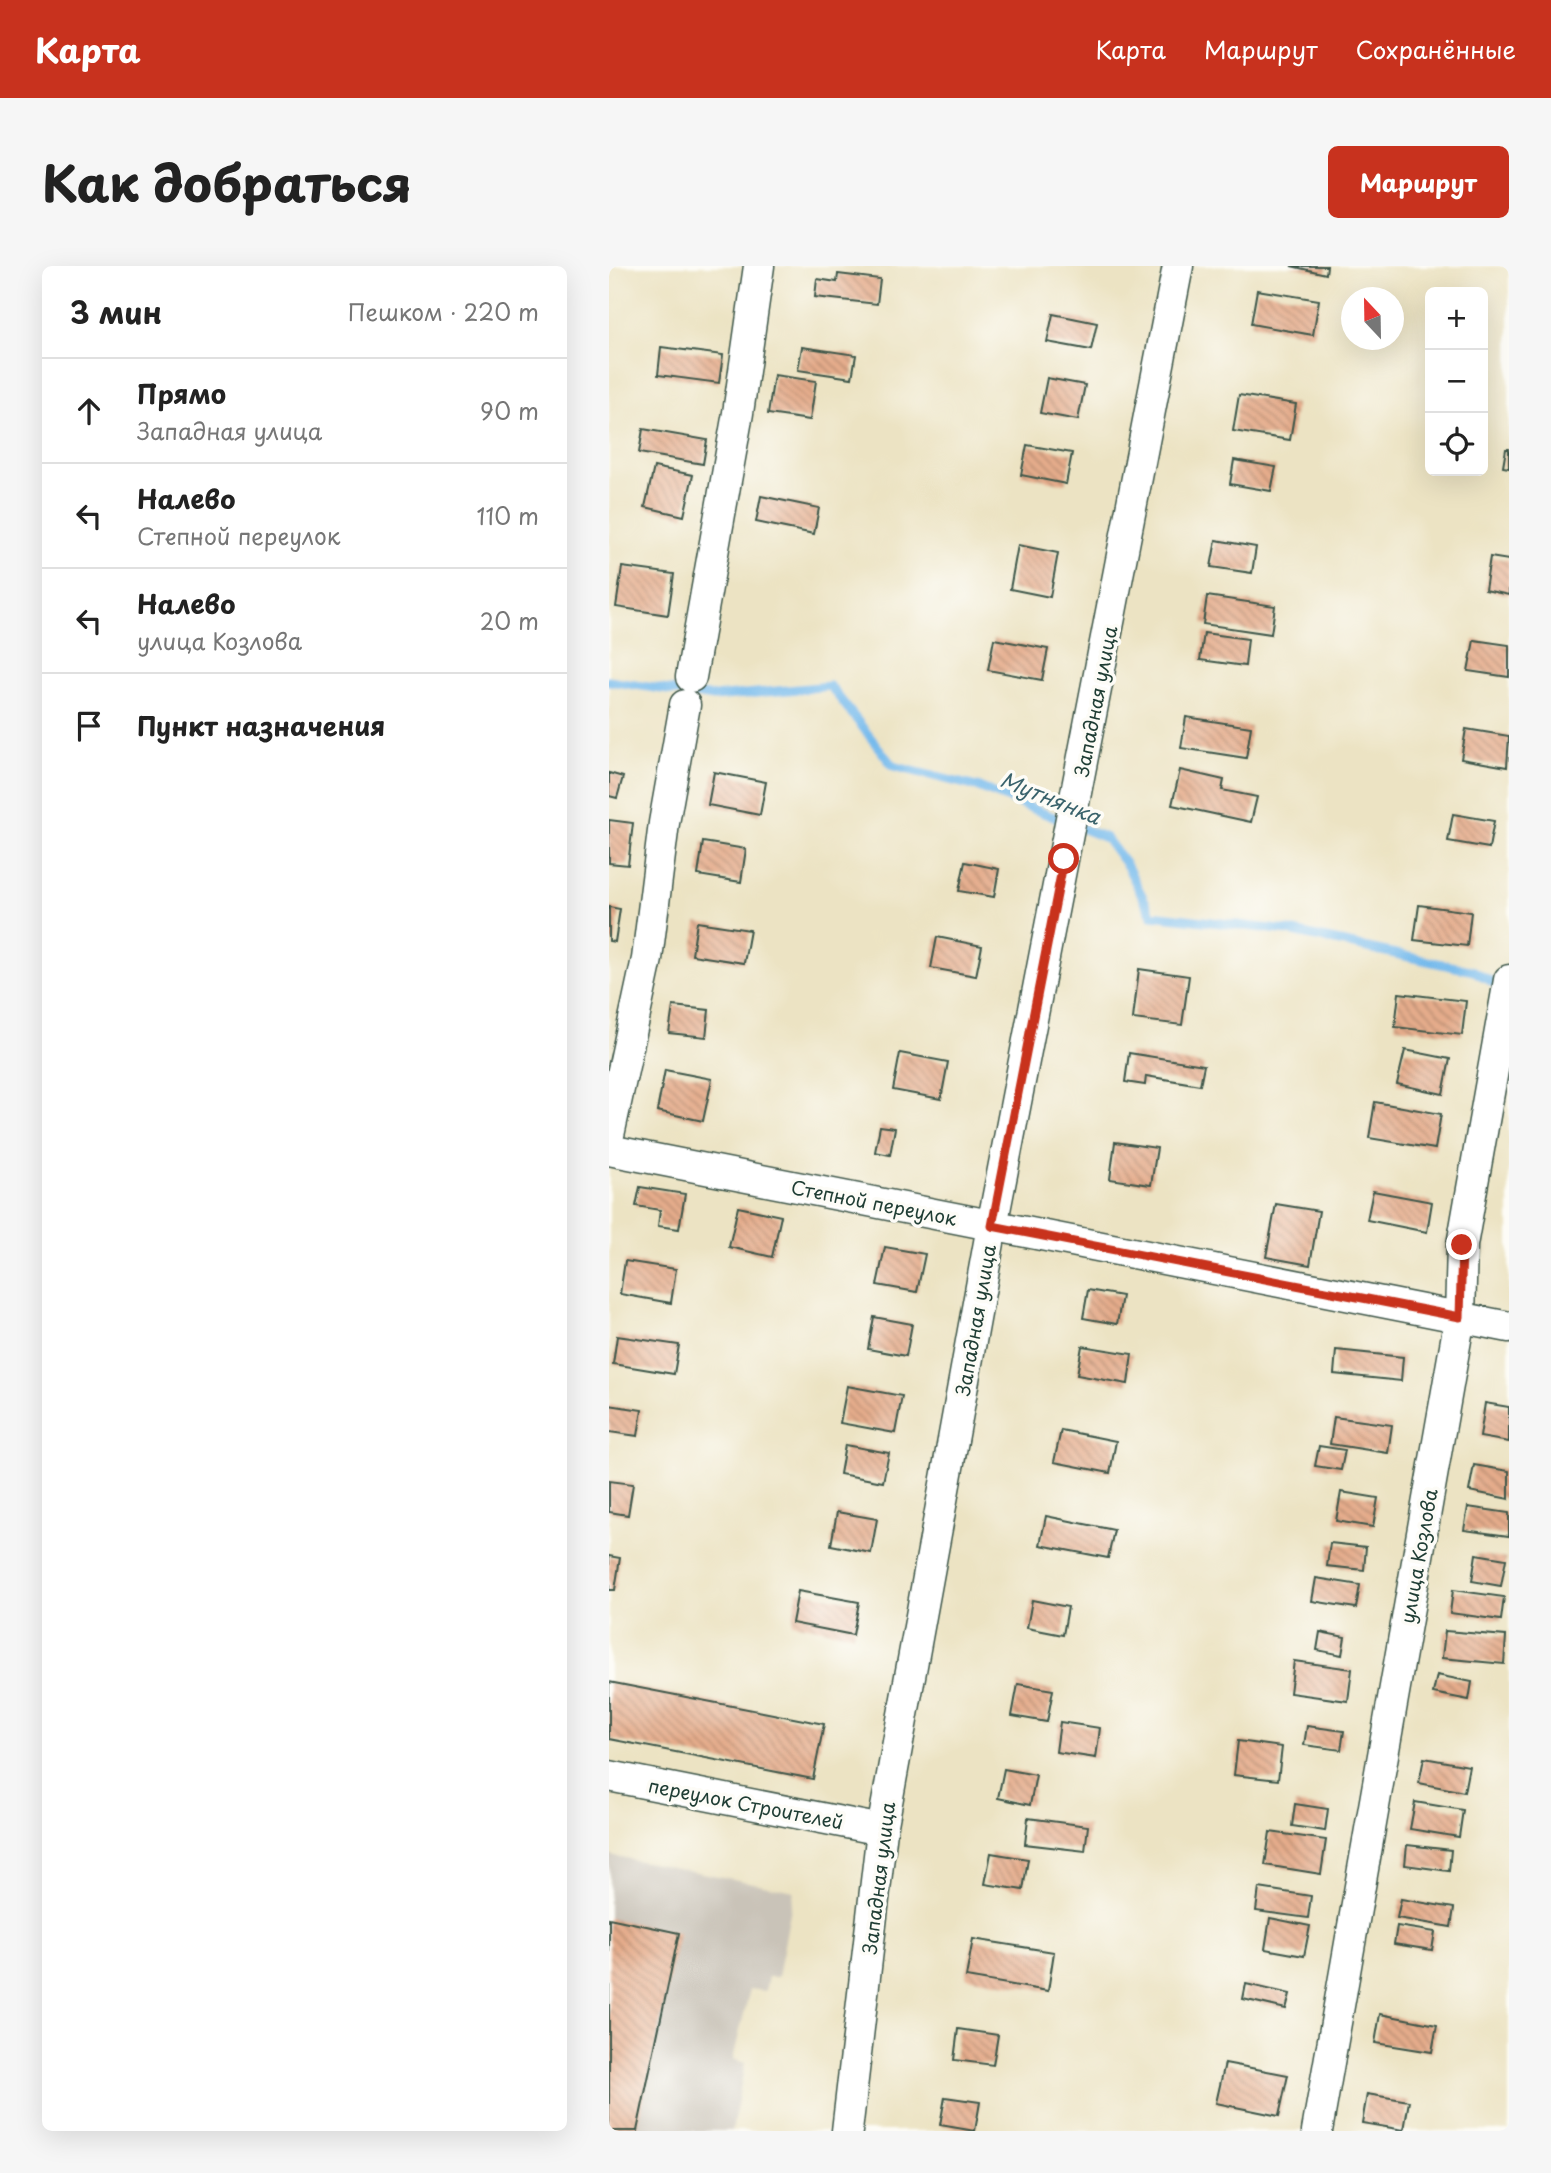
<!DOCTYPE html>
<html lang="ru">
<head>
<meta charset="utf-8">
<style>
  body { margin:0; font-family:"Playpen Sans",sans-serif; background:#f6f6f6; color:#222 }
  .controls { position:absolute; right:21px; top:21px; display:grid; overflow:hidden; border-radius:10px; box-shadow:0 7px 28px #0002 }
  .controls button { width:63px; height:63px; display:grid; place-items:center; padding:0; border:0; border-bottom:2px solid #e0e0e0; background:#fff; color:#222; font:35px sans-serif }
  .compass { position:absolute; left:732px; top:21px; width:63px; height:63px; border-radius:50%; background:#fff; box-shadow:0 7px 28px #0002; rotate:338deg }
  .stop { position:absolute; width:21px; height:21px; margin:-16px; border:5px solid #c8321e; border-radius:50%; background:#fff }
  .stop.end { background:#c8321e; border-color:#fff; box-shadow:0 2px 7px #0008 }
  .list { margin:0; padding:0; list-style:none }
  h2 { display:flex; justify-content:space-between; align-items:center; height:91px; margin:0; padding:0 28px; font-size:30px }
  h2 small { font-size:23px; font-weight:400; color:#767676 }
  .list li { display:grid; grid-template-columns:46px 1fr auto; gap:21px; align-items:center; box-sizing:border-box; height:105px; padding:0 28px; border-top:2px solid #e0e0e0 }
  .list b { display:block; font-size:26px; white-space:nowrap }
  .list p { margin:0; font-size:23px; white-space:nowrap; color:#767676 }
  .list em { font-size:23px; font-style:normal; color:#767676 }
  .icon { flex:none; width:38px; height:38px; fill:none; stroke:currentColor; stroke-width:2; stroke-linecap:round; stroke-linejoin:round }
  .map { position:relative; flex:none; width:900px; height:1865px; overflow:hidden; border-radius:10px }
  header { display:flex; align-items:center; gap:42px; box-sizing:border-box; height:98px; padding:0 35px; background:#c8321e; color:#fff }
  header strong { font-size:33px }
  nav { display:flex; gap:38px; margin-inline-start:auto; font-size:24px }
  .intro { display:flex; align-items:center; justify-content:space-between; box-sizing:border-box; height:168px; padding:0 42px }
  h1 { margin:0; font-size:49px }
  .button { padding:18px 32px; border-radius:10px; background:#c8321e; color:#fff; font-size:24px; font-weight:700 }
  main { display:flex; gap:42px; padding:0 42px }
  aside { flex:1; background:#fff; border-radius:10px; box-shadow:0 7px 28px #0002 }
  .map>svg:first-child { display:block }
  .industrial { fill:#c9c3b8 }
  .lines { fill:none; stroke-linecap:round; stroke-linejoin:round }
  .stream { stroke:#75baec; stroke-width:9 }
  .building { fill:url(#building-back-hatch) }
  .minor-casing { stroke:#3e5649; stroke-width:33 }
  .minor { stroke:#fff; stroke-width:30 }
  .route { stroke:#c8321e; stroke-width:9 }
  .labels { text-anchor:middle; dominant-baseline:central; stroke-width:7; stroke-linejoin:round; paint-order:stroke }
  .street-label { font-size:19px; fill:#1f3d34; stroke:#fdfcf7 }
  .water-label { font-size:21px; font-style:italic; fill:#39626b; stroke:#fdfcf7 }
</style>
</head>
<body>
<header>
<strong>Карта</strong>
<nav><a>Карта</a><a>Маршрут</a><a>Сохранённые</a></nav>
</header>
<div class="intro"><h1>Как добраться</h1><a class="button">Маршрут</a></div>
<main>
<aside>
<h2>3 мин<small>Пешком · 220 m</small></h2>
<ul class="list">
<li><svg class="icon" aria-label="ahead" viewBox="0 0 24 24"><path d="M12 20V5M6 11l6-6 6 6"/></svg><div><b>Прямо</b><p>Западная улица</p></div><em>90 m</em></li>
<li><svg class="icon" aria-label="left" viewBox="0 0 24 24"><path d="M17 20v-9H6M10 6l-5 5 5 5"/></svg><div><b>Налево</b><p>Степной переулок</p></div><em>110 m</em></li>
<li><svg class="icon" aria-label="left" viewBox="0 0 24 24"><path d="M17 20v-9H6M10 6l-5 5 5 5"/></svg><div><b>Налево</b><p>улица Козлова</p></div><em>20 m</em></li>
<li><svg class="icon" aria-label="arrive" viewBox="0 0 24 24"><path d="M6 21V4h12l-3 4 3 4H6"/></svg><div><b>Пункт назначения</b></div></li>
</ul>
</aside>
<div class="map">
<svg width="900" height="1865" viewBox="0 0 900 1865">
  <defs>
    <pattern id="building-back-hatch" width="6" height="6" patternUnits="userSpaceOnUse" patternTransform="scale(1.75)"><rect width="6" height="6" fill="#e5ac8b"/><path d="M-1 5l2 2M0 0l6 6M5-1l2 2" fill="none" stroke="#b98d72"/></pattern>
  </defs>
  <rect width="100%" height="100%" fill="#fdfcf7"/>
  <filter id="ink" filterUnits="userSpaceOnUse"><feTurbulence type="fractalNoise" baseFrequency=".0143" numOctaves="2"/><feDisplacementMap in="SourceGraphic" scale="14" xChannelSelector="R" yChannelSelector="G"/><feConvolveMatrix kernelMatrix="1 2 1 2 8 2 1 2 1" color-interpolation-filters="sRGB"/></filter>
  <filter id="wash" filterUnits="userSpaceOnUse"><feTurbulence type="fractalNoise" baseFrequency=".00686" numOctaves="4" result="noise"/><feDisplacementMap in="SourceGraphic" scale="28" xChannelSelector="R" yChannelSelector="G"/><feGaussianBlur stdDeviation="1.57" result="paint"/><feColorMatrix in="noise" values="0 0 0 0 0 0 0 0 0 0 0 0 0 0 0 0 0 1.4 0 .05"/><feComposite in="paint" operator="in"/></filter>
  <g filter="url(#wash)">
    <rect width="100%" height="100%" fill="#ece3c3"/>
    <path class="industrial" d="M0,1589L185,1625L169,1711H159L156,1725L141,1723L124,1793L136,1797L123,1865H0Z"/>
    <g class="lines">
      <path class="stream" d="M0,415L105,431L221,420L284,500L372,522L497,572L518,600L543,649L680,665L865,705L893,722"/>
    </g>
    <g id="blocks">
      <path class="building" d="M682,0H718L717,8Z
        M229,8L271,13L268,38L206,31L208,13L228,16Z
        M648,24L710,34L704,69L642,58Z
        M444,48L488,57L482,84L438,76Z
        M52,81L114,89L110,117L49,109Z
        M193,81L247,89L243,112L189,104Z
        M165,109L207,115L201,154L159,148Z
        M438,112L476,119L469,154L431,147Z
        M630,129L687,138L681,174L624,165Z
        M34,163L98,174L94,198L30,187Z
        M418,179L463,187L457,218L412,209Z
        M897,183H900V202L894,201Z
        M625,194L667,201L662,225L621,218Z
        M45,201L84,209L75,250L36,241Z
        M152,230L210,242L205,268L147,256Z
        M607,274L647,281L643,307L602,301Z
        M409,279L449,287L441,331L401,323Z
        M881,291L900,294V329L876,324Z
        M13,301L65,308L59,349L7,341Z
        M598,330L666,340L662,368L594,358Z
        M595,367L639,373L636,400L591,394Z
        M385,373L439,383L433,414L379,404Z
        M865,374L900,379V411L859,405Z
        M577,451L642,461L637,492L572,482Z
        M857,463L900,470L898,501L852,493Z
        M571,504L615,514L613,524L648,531L642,556L563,539Z
        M105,506L157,516L151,549L99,539Z
        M0,507L14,511L8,532L0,530Z
        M844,548L885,555L880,582L839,575Z
        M0,554L24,557L19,599L0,597Z
        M94,576L137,583L132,616L89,609Z
        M356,596L390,603L385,631L350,625Z
        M810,639L862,646L858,680L805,674Z
        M0,641L11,643L6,676L0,675Z
        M88,656L141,664L135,697L83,689Z
        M328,671L373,680L367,710L322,702Z
        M530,703L580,710L573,759L524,753Z
        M790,727L857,735L853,769L786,761Z
        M64,740L100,744L97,771L60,767Z
        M796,784L841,793L834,828L788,818Z
        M291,787L339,796L332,833L284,824Z
        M520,787L595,799L591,819L537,810L536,819L516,816Z
        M56,804L103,813L94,855L48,845Z
        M766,836L832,848L826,883L760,872Z
        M271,860L286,862L281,889L266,886Z
        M506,876L548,882L542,919L501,913Z
        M31,921L76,928L70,963L49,960L51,944L27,940Z
        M764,925L823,936L818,966L758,954Z
        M667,938L710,945L701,999L657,991Z
        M129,941L172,950L163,991L120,981Z
        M276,981L316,988L308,1026L268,1019Z
        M16,995L67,1003L62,1037L11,1028Z
        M479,1024L513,1030L508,1058L474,1052Z
        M265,1051L303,1058L297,1090L259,1083Z
        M8,1070L70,1079L65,1108L4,1098Z
        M473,1080L523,1088L519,1118L468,1109Z
        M727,1084L794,1091L792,1115L725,1108Z
        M238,1120L293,1130L286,1167L231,1157Z
        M876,1137L900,1141V1176L871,1171Z
        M0,1139L33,1144L29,1170L0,1166Z
        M725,1151L783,1159L779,1187L721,1178Z
        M452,1164L507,1175L501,1207L445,1196Z
        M236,1179L280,1187L274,1216L231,1208Z
        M710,1180L736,1184L732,1204L706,1200Z
        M865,1199L900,1205V1233L860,1225Z
        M0,1215L24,1218L19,1249L0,1246Z
        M732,1226L769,1232L764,1261L727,1255Z
        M859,1241L900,1247V1270L855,1264Z
        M228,1246L268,1253L262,1287L222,1279Z
        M437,1250L505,1264L499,1292L431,1279Z
        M721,1277L757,1281L755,1304L718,1300Z
        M867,1288L897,1293L892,1320L863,1315Z
        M0,1290L11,1292L6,1324H0Z
        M707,1312L751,1319L747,1342L703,1335Z
        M844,1324L895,1331L892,1354L841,1347Z
        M189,1325L250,1336L244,1369L183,1357Z
        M423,1334L459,1341L454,1369L418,1362Z
        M836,1365L897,1370L895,1398L833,1392Z
        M711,1366L736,1371L733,1389L708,1384Z
        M685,1395L743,1403L739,1435L681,1427Z
        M828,1409L863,1416L860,1434L824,1427Z
        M0,1416L215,1458L204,1513L0,1473Z
        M409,1418L444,1424L438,1456L403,1450Z
        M451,1456L491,1462L487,1492L447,1486Z
        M698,1460L735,1465L732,1484L695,1479Z
        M629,1475L673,1481L669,1514L625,1509Z
        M815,1492L860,1500L855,1526L810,1517Z
        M395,1503L427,1509L421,1539L389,1532Z
        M806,1536L854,1544L850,1571L801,1563Z
        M686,1538L719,1543L716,1565L683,1560Z
        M419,1552L479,1560L476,1585L416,1578Z
        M661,1566L717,1574L712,1608L656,1599Z
        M798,1579L842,1584L840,1605L796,1599Z
        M382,1587L419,1593L414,1624L376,1618Z
        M650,1622L702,1630L699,1652L647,1645Z
        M792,1633L845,1642L842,1661L788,1652Z
        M0,1652L70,1667L28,1865H0Z
        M661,1652L701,1660L695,1690L656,1683Z
        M788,1660L826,1666L823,1684L785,1678Z
        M364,1673L445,1686L439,1725L357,1711Z
        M637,1718L681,1728L677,1743L634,1733Z
        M771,1748L828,1759L823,1786L766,1777Z
        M349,1763L389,1769L384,1799L345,1794Z
        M616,1797L679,1809L670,1850L607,1837Z
        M758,1828L800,1835L795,1864L753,1857Z
        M336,1831L371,1836L366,1865L331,1859Z"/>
    </g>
  </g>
  <g filter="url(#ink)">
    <use href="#blocks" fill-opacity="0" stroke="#3e5649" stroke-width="2"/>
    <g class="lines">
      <g class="minor-casing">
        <path id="minor" d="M82,411L129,147L150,0
          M0,869L38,693L55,557L76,439
          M0,884L900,1061
          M0,1510L273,1564
          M238,1865L273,1564L383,960L569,0
          M708,1865L851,1051L853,979L900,714"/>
      </g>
      <use href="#minor" class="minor"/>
    </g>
  </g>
  <g class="lines" filter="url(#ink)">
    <path class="route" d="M455,593L383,960L851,1051L853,979"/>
  </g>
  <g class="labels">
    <g class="street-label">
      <text transform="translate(486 435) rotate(-79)">Западная улица</text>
      <text transform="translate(265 936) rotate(11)">Степной переулок</text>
      <text transform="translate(366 1054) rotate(-80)">Западная улица</text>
      <text transform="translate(809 1290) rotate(-80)">улица Козлова</text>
      <text transform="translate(137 1537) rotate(11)">переулок Строителей</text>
      <text transform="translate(269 1612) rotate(-83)">Западная улица</text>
    </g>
    <g class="water-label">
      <text transform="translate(442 531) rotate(22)">Мутнянка</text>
    </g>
  </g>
</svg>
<div class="controls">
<button>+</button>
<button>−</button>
<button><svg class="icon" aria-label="locate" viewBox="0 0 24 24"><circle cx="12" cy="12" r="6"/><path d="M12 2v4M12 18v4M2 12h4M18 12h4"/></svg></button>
</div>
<svg class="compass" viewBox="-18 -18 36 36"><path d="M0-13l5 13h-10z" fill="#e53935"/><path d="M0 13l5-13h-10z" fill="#767676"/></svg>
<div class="stop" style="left:455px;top:593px"></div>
<div class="stop end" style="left:853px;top:979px"></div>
</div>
</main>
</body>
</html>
